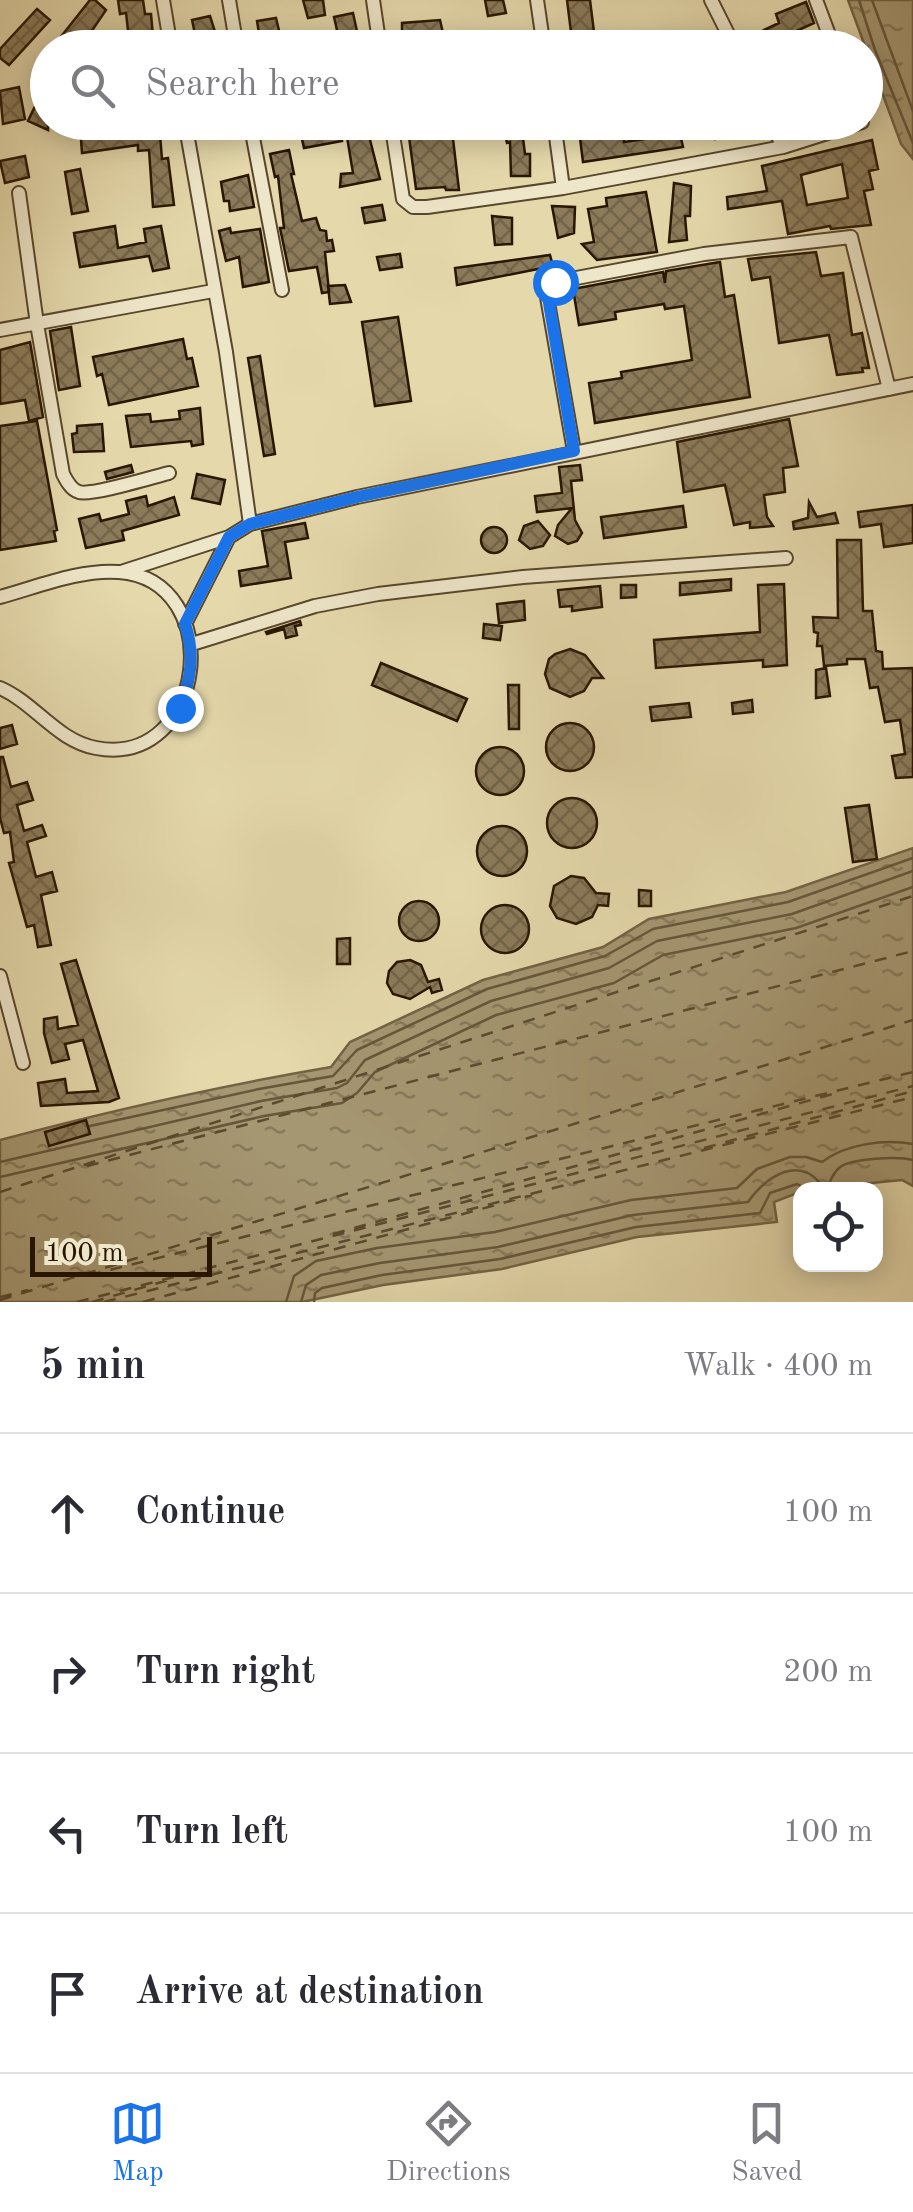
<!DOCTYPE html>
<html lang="en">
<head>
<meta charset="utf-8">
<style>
  body { margin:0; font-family:"Old Standard TT",serif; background:#f7f7f7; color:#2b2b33 }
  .controls { position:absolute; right:30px; bottom:30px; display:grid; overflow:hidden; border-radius:20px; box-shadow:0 5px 25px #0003 }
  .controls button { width:90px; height:90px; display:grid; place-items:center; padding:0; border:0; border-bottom:2px solid #e1e1e2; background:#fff; color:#2b2b33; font:50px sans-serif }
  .scale { position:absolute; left:30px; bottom:25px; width:182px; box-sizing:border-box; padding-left:10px; border:5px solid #291601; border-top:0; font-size:28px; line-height:35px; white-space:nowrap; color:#291601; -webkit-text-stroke:8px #eee6c9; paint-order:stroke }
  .stop { position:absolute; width:30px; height:30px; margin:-22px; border:8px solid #1a73e8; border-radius:50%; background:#fff }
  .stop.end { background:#1a73e8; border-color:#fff; box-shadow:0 2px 10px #0008 }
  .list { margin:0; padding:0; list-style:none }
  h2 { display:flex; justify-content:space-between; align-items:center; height:130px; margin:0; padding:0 40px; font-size:42px }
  h2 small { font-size:32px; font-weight:400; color:#7c7c81 }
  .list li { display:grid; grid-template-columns:65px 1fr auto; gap:30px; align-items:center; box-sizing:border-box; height:160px; padding:0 40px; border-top:2px solid #e1e1e2 }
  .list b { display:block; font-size:38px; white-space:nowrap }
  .list em { font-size:32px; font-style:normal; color:#7c7c81 }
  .icon { flex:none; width:55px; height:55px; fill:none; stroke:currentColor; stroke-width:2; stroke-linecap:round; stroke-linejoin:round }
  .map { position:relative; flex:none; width:913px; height:1302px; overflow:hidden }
  .search { position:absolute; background:#fff; box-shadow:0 5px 25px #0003; left:30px; right:30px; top:30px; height:110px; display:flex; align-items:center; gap:25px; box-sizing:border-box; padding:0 35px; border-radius:55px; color:#7c7c81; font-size:38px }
  .sheet { height:770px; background:#fff }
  nav { display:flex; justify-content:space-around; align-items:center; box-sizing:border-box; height:140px; border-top:2px solid #e1e1e2; background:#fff; font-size:28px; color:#7c7c81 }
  nav a { display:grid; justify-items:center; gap:5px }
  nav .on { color:#1a73e8 }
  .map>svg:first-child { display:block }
  .water { fill:url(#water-ripples); stroke:#736345; stroke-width:2.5 }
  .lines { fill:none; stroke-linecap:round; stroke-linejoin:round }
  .shore { stroke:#67563a; stroke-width:2.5 }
  .ferry { stroke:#5b4a2e; stroke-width:2.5; stroke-dasharray:12 10; stroke-linecap:butt }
  .building { fill:url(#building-cross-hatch); stroke:#291601; stroke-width:2.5; fill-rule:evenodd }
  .minor-casing { stroke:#58472c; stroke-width:16 }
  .minor { stroke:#eee6c9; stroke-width:12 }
  .route { stroke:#1a73e8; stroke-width:12 }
</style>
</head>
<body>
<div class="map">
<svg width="913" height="1302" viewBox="0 0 913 1302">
  <defs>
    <pattern id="water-ripples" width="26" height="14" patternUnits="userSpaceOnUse" patternTransform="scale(2.5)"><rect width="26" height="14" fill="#a59772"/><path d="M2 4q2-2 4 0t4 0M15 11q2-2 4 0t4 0" fill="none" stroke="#867a5b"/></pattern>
    <pattern id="building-cross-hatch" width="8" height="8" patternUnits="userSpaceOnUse" patternTransform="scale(2.5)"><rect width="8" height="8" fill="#8b7b5a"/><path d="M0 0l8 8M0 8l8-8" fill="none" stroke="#726448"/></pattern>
  </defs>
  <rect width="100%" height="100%" fill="#e5d9ac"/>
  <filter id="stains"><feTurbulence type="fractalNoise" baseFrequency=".002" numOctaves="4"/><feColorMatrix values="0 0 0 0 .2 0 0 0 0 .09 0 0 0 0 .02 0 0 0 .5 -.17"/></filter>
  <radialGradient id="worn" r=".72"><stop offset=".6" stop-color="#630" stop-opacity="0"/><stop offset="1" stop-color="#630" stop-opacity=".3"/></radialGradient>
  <path class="water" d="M848,0H913V159L901,144Z
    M913,848V1186L902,1180L800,1190V1192L774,1202L777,1222L637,1237L502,1269L383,1285L302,1302H0V1140C109,1111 219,1086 331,1067L350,1042L483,980L603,947L649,919L786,892Z"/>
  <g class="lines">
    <path class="shore" d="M859,0L875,50L913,143
      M872,0L913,111
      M90,1126L259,1089L333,1076L357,1050L487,989L605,956L653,929L788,902L913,858
      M0,1162L261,1101L337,1088L347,1083L365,1060L491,1001L609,968L657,941L792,914L913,871
      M0,1177L264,1116L342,1103L357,1093L375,1072L496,1015L614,983L663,955L796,928L913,887
      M286,1302L294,1276L316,1261L377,1248L495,1232L631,1200L737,1188L757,1169L790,1157H806L822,1162C845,1144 884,1139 913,1144
      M301,1302L306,1285L321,1275L380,1263L498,1247L633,1215L748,1202C759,1186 784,1162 808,1173C816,1177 820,1184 826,1189C830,1183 832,1174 839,1168C850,1158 899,1156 913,1160
      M314,1302L315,1293L322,1288L382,1275L500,1259L636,1227L760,1213L770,1193L797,1184L809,1190"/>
    <path class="ferry" d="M704,1148L913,1091
      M87,1166L913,951
      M0,1192L913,896
      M333,1234L836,1093
      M89,1275L913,1072
      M0,1297L28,1290
      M0,1300L913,1020
      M77,1302L913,1086
      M92,1302L172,1279
      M104,1302L913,1097
      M143,1302L532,1195"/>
  </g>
  <path class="building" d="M90,0H95L106,10L87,38L85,36L76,48H52Z
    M118,0H143L145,14H151L154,48H130L126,13L120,14Z
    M303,0H323L325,15L308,18Z
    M485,0H503L506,13L488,16Z
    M567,0H590L596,48H573Z
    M806,2L814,23L794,32L803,48H789L783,32L766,40L762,31L779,23L776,14Z
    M37,9L50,20L9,65L0,58V49Z
    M353,13L358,36L339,39L334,17Z
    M210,16L216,35L206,38L209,48H198L192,20Z
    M276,18L282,43L261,46L257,21Z
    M440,20L445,42L432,44V34L413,33V48H402V23Z
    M48,79V130L28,121Z
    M19,87L25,119L3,124L0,91Z
    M109,122H159L162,159L168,158L174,205L153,207L149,150L138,151V145L82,153L80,126Z
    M323,122H339L342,141L304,148L299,126Z
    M407,122H432L433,132L452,130L459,190H446L445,187L416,189Z
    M502,122H521L525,154H530V176H511L510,142L507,143Z
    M578,122H624V142L652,138L649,122H695L694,134L681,138L683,147L583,162Z
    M712,122H739L741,134L715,139Z
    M368,132L380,179L340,187L341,174L353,173L347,137Z
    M872,140L878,169L869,171L873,189L864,191L871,225L831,229L830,226L788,234L782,201L728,209L727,197L767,191L762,166ZM842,164L848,198L807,205L801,175Z
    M289,150L294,174H291L302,221L316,218L320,230L326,231L327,241L332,240L334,251L325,252L329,292L322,293L317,267L289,271L280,228H284L278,176L275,177L270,154Z
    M25,156L29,177L5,183L0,161Z
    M80,169L88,211L72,214L65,172Z
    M248,175L254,207L230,211L229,201H224L221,182Z
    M674,183L691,186L690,216H685L687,240L669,242Z
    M646,192L657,252L597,260L582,244L594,242L588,209L607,206L606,198Z
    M382,205L385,220L365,223L362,208Z
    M552,206L575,207L574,233L558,238Z
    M492,216L512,218V244L495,245Z
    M115,226L118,248L146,242L144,229L161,226L169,268L153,271L149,256L80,267L74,233Z
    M230,228L231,233L260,229L269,282L243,287L239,257L226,261L219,231Z
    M816,252L821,276L843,273L852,335L862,333L869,368H862L863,372L837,375L829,335L779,343L770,277L752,280L748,259Z
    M400,254L402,267L380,270L377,257Z
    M550,255L553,266L457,285L455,268Z
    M720,262L725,297L734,295L750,397L595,423L589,383L622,378L621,372L692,360L684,306L665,309L664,304L615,312L616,319L579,325L573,289L663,272L665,283L666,271Z
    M345,285L351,302L330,304L328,286Z
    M398,317L411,401L375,406L362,322Z
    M71,327L80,386L59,390L50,331Z
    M183,339L187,359L192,358L198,386L109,405L102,374L97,376L93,357Z
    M30,342L43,417L29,421L25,400L0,404V350Z
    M260,356L275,454L264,456L248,358Z
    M200,408L203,444L192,446L191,441L131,447L126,416L150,414L151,422L180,419L179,411Z
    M789,419L798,466L783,468L785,492L764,495L767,517L773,526L750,528V522L734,525L725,485L684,492L677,442Z
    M37,421L57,530L54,531L56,541L0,550V426Z
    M102,424L104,451L74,452L72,434L77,433V426Z
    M131,465L133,472L107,479L105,472Z
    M580,465L582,480L571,481L575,520L582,533L577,541L568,544L555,536L558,525L572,508L537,512L535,496L562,493L559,467Z
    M197,474L225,480L220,504L192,498Z
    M146,496L148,506L174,497L179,515L122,531L124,540L86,548L79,519L99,514L101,521L129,514L126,501Z
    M809,502L817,517L835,513L838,523L794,529L793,522L808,518Z
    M913,505V543L884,547L881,524L860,527L858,512Z
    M683,506L686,527L604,538L601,517Z
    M538,521L550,535L543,546L530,549L519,540L524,526Z
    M305,523L308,538L285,542L291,578L241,586L239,571L268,566L262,531Z
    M481 540a13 13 0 1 1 26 0a13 13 0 1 1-26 0Z
    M837,540H861L863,611H872L876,651L882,652L883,669L913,668V777L896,778L892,756L905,754L900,720L885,722L878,687L870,688L865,659H847V664L824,666L822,646H817L818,633L814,632L813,617L838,618Z
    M731,579V590L680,595V583Z
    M784,584L787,665L763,667V660L656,668L654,640L760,632L758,585Z
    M621,585H636V597L621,598Z
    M600,586L602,607L572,611V606L560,607L558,590Z
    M524,601L525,620L499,623L497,604Z
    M300,621L301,625L295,626L297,635L286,638L284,629L267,634L266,632Z
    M484,624L502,626L500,640L483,638Z
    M570,649L585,655L603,678H592L584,691L570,697L550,688L545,674L549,659L555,654Z
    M381,663L467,699L457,721L372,685Z
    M826,668L830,696L816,698V670Z
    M508,685H519V729H509Z
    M752,700L753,712L733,714L732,703Z
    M689,703L691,717L652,721L650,707Z
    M546 747a24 24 0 1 1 48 0a24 24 0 1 1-48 0Z
    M12,725L17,744L0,749V728Z
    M476 771a24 24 0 1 1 48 0a24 24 0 1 1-48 0Z
    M0,757H3L11,787L27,782L33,800L17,805L24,831L42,825L46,836L27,842L36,877L52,872L57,891L41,895L51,945L38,947L34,925L27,927L9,863L14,862L10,832L4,833L0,818Z
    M547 823a25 25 0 1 1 50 0a25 25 0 1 1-50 0Z
    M869,805L877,859L853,862L845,808Z
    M477 851a25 25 0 1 1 50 0a25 25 0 1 1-50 0Z
    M571,876L584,878L596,893L609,894L608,906L598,905L592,917L576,924L557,918L550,906L554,886Z
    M639,890L651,891V906H639Z
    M399 921a20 20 0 1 1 40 0a20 20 0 1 1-40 0Z
    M481 929a24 24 0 1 1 48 0a24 24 0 1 1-48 0Z
    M350,938V964H337V939Z
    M76,960L119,1098L109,1102L41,1106L38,1083L65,1079L67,1093L98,1091L83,1040L65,1044L69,1059L52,1063L44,1033V1019L57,1017L58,1029L78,1025L61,964Z
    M410,960L421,965L428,982L439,979L442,990L432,993L430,987L410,999L393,994L387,983L389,971L397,962Z
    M86,1120L90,1134L49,1146L45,1132Z"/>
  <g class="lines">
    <g class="minor-casing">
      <path id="minor" d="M163,0L171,48
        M229,0L237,48
        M373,0L380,48
        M537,0L544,48
        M711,0L735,48
        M816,0L834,48
        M185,122L226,352L250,524
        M250,122L282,290
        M391,122L403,199L413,207H427L563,188L783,147L771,122
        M554,122L563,188
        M186,128L220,122
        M783,147L862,122
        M19,193L37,324L63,474C66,480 71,490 79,492C91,496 153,477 169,473
        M0,330L213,291
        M574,451L547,297L555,282L704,254L851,237L889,389
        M121,572L229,537L250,524L357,497L913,384
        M0,597C37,587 80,569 119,572C228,580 207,769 96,748C57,741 35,703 0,688
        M185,624L229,537
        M192,644L315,606L378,594L523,577L786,558
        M0,976L23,1063"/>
    </g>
    <use href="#minor" class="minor"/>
  </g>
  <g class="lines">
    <path class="route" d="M180,708C191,679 195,654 185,624L229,537L250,524L357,497L574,451L548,297L555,282"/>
  </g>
  <rect width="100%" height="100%" filter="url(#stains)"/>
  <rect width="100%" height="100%" fill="url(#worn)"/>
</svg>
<div class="controls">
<button><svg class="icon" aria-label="locate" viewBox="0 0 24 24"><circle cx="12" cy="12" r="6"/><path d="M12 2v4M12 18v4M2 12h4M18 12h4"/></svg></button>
</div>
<div class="scale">100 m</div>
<div class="stop" style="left:555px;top:282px"></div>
<div class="stop end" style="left:180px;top:708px"></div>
<div class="search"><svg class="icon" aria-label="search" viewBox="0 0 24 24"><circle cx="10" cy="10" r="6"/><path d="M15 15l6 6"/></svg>Search here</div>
</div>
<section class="sheet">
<h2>5 min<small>Walk · 400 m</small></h2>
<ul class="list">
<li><svg class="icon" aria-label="ahead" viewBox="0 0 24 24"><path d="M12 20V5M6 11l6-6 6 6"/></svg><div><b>Continue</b></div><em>100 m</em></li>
<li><svg class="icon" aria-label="right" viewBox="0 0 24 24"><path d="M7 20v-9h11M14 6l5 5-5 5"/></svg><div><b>Turn right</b></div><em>200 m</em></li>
<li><svg class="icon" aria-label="left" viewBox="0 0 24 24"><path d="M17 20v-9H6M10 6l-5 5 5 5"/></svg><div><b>Turn left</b></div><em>100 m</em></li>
<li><svg class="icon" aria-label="arrive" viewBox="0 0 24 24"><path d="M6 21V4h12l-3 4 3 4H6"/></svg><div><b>Arrive at destination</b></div></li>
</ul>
</section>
<nav>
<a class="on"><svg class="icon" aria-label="map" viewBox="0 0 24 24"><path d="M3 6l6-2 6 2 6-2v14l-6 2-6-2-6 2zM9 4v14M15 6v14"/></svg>Map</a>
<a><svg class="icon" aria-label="directions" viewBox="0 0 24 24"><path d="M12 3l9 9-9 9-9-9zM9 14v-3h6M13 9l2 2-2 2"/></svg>Directions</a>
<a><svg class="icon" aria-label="saved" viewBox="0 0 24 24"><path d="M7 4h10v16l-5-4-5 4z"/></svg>Saved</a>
</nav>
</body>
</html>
